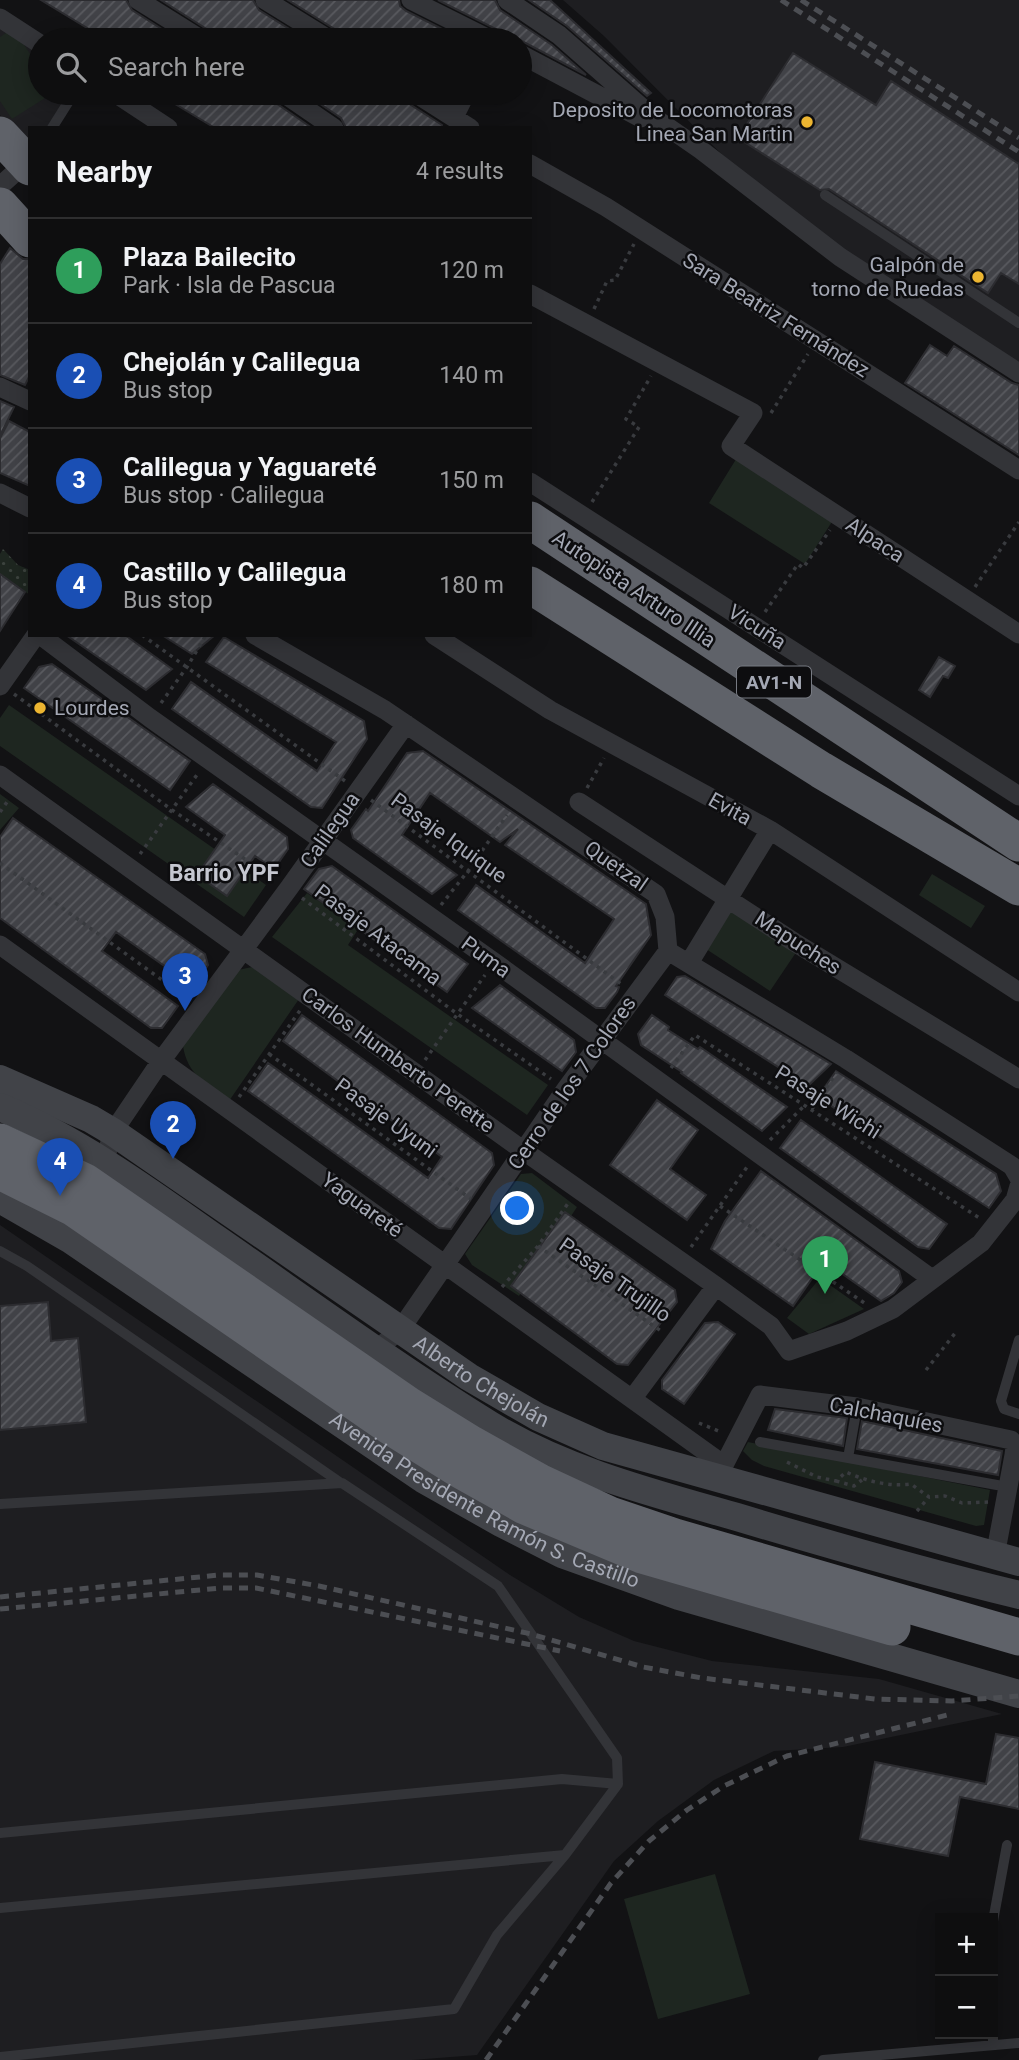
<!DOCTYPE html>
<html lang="en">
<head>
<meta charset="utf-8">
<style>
  body { margin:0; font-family:Roboto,sans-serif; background:#1c1c1d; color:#f1f3f6 }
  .controls { position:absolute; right:21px; bottom:21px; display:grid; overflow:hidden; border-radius:0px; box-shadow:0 4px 18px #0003 }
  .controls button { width:63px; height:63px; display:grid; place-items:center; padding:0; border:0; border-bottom:2px solid #2e2e2f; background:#0e0e0f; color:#f1f3f6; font:35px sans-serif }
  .you { position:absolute; left:518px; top:1209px; width:24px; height:24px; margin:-18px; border:5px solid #fff; border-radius:50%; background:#1a73e8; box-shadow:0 0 0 10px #1a73e833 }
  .badge { display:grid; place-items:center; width:46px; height:46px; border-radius:50%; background:#ecb531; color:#fff; font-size:23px; font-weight:700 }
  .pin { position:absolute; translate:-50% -58px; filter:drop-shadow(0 2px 4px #0008) }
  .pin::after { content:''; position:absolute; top:37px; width:24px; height:21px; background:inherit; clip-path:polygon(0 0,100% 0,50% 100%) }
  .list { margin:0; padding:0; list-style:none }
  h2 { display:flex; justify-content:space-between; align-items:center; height:91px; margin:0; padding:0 28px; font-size:30px }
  h2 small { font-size:23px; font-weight:400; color:#9b9c9e }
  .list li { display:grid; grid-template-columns:46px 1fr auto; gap:21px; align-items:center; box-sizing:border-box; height:105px; padding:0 28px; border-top:2px solid #2e2e2f }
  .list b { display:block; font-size:26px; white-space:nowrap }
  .list p { margin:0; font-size:23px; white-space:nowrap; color:#9b9c9e }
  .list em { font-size:23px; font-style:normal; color:#9b9c9e }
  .icon { flex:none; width:38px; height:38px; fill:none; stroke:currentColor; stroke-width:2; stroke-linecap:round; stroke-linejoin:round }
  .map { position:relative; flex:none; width:1019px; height:2060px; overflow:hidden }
  .search { position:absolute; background:#0e0e0f; box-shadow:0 4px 18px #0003; left:28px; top:28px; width:504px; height:77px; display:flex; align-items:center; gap:18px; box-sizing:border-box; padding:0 24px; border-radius:38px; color:#9b9c9e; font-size:26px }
  .panel { position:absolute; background:#0e0e0f; box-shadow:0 4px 18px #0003; left:28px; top:126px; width:504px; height:511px; border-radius:0px }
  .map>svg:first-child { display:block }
  .built { fill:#1e1e21 }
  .grass { fill:url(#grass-dots) }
  .park { fill:#1e2620 }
  .building { fill:url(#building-hatch); stroke:#2c2c30; stroke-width:2 }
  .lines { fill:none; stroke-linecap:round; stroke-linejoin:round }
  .path { stroke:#393b3f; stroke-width:3.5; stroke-dasharray:3.5 5; stroke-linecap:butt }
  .lane { stroke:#333438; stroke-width:10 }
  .street { stroke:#333438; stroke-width:19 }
  .secondary { stroke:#414348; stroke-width:28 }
  .highway { stroke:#5f6269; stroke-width:37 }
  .rail { stroke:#4c4e53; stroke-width:5; stroke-dasharray:9 7; stroke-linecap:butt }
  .poi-dot { fill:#ecb531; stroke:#0d0d0f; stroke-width:2.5 }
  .labels { text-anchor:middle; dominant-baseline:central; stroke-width:5; stroke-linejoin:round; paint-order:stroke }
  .shield { fill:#0d0d0f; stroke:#777a82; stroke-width:2 }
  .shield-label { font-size:19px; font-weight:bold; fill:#a4a8b4 }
  .poi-label { font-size:21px; fill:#a4a8b4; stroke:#0d0d0f; text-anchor:end }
  .street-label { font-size:21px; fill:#a4a8b4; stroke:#0d0d0f }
  .neighbourhood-label { font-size:23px; font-weight:bold; fill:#c5c7d0; stroke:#0d0d0f }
</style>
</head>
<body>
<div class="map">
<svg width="1019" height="2060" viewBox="0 0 1019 2060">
  <defs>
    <pattern id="grass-dots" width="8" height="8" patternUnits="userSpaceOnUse" patternTransform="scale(1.75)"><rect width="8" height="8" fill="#1e2620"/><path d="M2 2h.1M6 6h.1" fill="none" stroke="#3c433e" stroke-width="1.8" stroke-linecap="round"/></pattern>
    <pattern id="building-hatch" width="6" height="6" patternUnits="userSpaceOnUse" patternTransform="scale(1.75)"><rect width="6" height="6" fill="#414247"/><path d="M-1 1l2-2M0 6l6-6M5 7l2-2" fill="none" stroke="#595a5f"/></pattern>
  </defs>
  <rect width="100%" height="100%" fill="#121214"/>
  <path class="built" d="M563,0H1019V364L788,221L604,36Z
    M0,18L40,44V93H74L52,128H30V151L0,115Z
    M0,1225L510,1575L579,1617L634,1641L712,1661L879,1679L1002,1714L843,1747L774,1751L714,1780L658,1821L614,1861L477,2055L412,2060H0Z"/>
  <path class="grass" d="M3,549L18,565L30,570V595L0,574V554Z"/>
  <path class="park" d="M13,28L40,69V93H53L12,119L0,101V37Z
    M738,456L835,517L805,564L709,503Z
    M9,705L266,885L244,917L0,746V718Z
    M0,794L19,808L0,830Z
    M932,874L985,906L971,928L919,895Z
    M307,893L359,928L348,945L548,1085L527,1115L272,937Z
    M729,907L797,951L770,991L703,947Z
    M252,967L299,999L229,1101C207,1085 187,1074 183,1046L238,970Z
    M532,1173L577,1207L519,1296L472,1265L465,1254L521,1174Z
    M820,1278L864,1309L809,1334L787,1318Z
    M748,1442L990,1490L984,1525L976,1526L764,1466L752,1460L743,1451Z
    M715,1874L750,1994L658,2019L624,1899Z"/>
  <path class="building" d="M41,0H126L132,10L179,40H107Z
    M161,0H253L259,10L307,40H214L208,30Z
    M288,0H399L400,6L406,11L464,40H342L336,30Z
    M438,0H495L500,10L552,45L586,75L520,40H503L502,34L496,29Z
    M529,0H550L651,93L647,96L567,26Z
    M793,53L876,105L891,81L1019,164V284L1001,273L988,293L829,189L820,190L738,138Z
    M157,93H271L276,103L312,128H215Z
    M304,93H403L408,103L442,125L440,128H346L341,118Z
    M10,248L23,259H30V375L25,385L0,375V264Z
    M930,345L947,356L954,346L1012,383L1019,385V455L905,383Z
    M0,401L14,407L0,436Z
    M9,421L30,432V486L0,473V438Z
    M0,574L25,592L0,631Z
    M66,635H125L172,669L146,690Z
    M162,635H215L192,654Z
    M224,637L364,721L367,739L322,808L311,807L172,709L191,682L317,771L336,742L206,662Z
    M939,657L955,666L948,678L943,676L930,697L919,690Z
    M52,664L190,761L170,790L24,688L39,667Z
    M423,751L646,904L651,935L616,986L619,987L617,992L605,1008H596L458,910L476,885L585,963L614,919L505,845L518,829L500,842L430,793L402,835L457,875L432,894L353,838L351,830L366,809L368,811L407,753Z
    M213,784L287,837L288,849L274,869L255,856L227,896L197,875L225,835L186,807Z
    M13,818L205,954L208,965L193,986L116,932L102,951L178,1006L162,1028H151L0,918V837Z
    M332,866L468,964L447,992L304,889L319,869Z
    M685,976L831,1064L808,1086L665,995L677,977Z
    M500,985L574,1040L576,1052L562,1071L472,1008Z
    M302,1015L492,1153L494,1165L451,1229L439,1228L248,1091L268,1063L428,1178L442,1157L283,1041Z
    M652,1015L669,1027L668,1030L698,1049L700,1047L787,1107L762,1131L681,1073L682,1072L641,1045L638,1034Z
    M836,1071L996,1174L1001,1191L989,1208L825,1102L827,1098L820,1094Z
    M657,1100L698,1130L670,1169L706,1195L687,1220L610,1165Z
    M801,1120L947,1224L929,1249L918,1247L780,1148Z
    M761,1171L899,1271L902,1282L894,1293L881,1301L824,1261L793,1306L711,1249L725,1221Z
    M565,1212L675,1290L677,1302L628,1365L617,1364L511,1286Z
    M48,1302L51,1341L78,1338L86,1422L0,1430V1306Z
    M718,1322L735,1334L684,1404L662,1389V1380L705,1323Z
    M775,1409L847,1418L843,1446L768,1430Z
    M862,1421L1002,1451L998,1475L857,1449Z
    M996,1734L1019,1738V1809L960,1797L948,1856L860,1839L875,1762L986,1784Z"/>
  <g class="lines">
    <path class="path" d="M594,309L607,281L615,280L634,244
      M771,413L808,354
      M592,502L639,427L626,419L651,376
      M975,587L1019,522
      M765,612L798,564L803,568L830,530
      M142,635L345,781
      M14,694L172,810L276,880
      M161,703L187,667L206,635
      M587,788L604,758
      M371,800L621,984
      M0,812L7,802
      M140,854L199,772
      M0,863L187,998
      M302,898L456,1013L551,1079
      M441,905L468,871L507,815
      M269,1054L471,1199
      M425,1060L485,975
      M671,1068L695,1035L981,1219
      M239,1097L301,1009
      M812,1109L837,1072
      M770,1140L804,1106
      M720,1206L866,1304
      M538,1246L661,1331
      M691,1247L747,1167
      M502,1287L538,1246L569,1202
      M926,1370L956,1332
      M699,1423L721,1432
      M787,1462L817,1477L836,1481L846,1472C866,1481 889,1487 911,1484L929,1497L945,1496L962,1503L989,1502
      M836,1481L854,1486L862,1480
      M917,1511L929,1497"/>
    <path class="lane" d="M52,128L74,93
      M825,195L1019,323
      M0,1251L27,1266L341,1483
      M1019,1340L1001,1401L1004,1409L1019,1414
      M760,1442L1008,1487
      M848,1458L857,1407
      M0,1504L342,1483L498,1586L617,1758L618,1784L565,1855
      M0,1833L562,1779L618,1784
      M0,1908L565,1855L497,1935L454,2009L0,2057
      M993,1921L1007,1845
      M993,2034V2045
      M823,2060L1019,2043"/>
    <path class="street" d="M138,0L202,40
      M265,0L330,40
      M411,0L491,40
      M507,0L559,35L649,114L701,150L840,257L1019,373
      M0,18L40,44
      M520,54L641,118
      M115,93L168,128
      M283,93L334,128
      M415,93L470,128
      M454,117L466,93
      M530,164L606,207L1019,470
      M0,186L30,159
      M530,294L753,413L731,446L1019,634
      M0,387L30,401
      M530,482L1019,796
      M0,493L30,508
      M40,635L150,718L494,962L932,1279
      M255,635L385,710L656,894L665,917L668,951L846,1059L1012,1166L1019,1178
      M434,635L550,710L770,830L1019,992
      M0,686L36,635
      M0,775L524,1151L716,1286L771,1326L789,1351L847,1331L893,1309L981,1243L1015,1200L1019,1186
      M579,802L794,942L1019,1079
      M0,945L724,1465
      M689,963L770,830
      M101,1173L113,1132L161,1061L289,888L406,724
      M376,1350L400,1330L566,1089L668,951
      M632,1399L716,1286
      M724,1476V1465L760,1395L857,1407L1011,1440L1015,1447L1014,1455L995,1556"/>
    <g class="secondary">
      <path id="s1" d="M0,1079L91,1119L113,1132L469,1377L538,1417L603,1446L1019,1562"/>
      <path d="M0,1107C78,1140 146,1189 215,1238C306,1301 396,1367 490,1425C566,1471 653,1493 737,1517C830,1545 924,1572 1019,1595"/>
      <path id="s2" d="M0,1199L71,1240L423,1479L501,1523L562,1554L679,1596L1019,1694"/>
    </g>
    <path class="highway" d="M0,135L30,167
      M0,206L30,239
      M530,520L1019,843
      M530,585L821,770L1019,887
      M0,1142L85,1182L408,1405L471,1444L539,1482L610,1515L675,1537L1019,1637
      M0,1171L74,1208L390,1426L459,1469L525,1506L642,1555L892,1627"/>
    <path class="rail" d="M781,0L1019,152
      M801,0L1019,138
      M0,1597L219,1575H257L319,1586L531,1634L643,1667L702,1678L875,1699L952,1701L1019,1696
      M0,1609L221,1588H256L560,1651
      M486,2060L611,1883L649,1841L687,1810L724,1786L787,1756L947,1715"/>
  </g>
  <g class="poi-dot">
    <circle cx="807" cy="122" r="7"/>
    <circle cx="978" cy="277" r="7"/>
    <circle cx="40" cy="708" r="7"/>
  </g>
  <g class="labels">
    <rect class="shield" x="737" y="666.5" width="74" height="31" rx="5"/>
    <g class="shield-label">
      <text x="774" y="682">AV1-N</text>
    </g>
    <g class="poi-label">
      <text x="793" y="110">Deposito de Locomotoras<tspan x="793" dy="24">Linea San Martin</tspan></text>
      <text x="964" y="265">Galpón de<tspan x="964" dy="24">torno de Ruedas</tspan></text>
      <text x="54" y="708" text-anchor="start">Lourdes</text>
    </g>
    <g class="street-label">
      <text transform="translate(776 315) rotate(32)">Sara Beatriz Fernández</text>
      <text transform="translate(875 540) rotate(33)">Alpaca</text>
      <text transform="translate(634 589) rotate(34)">Autopista Arturo Illia</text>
      <text transform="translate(757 627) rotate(33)">Vicuña</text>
      <text transform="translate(730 809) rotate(29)">Evita</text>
      <text transform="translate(330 830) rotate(-55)">Calilegua</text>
      <text transform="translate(449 838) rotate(36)">Pasaje Iquique</text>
      <text transform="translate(616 866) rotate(35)">Quetzal</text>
      <text transform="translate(378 935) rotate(37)">Pasaje Atacama</text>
      <text transform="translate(798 943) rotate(33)">Mapuches</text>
      <text transform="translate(486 957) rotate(36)">Puma</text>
      <text transform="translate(398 1060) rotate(36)">Carlos Humberto Perette</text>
      <text transform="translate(572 1083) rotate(-55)">Cerro de los 7 Colores</text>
      <text transform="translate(828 1102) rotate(32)">Pasaje Wichi</text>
      <text transform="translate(386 1118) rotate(36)">Pasaje Uyuni</text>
      <text transform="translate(362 1205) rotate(36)">Yaguareté</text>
      <text transform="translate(615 1280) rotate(35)">Pasaje Trujillo</text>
      <text stroke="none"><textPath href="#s1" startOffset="570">Alberto Chejolán</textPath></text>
      <text transform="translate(886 1415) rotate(11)">Calchaquíes</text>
      <text stroke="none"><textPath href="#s2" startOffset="572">Avenida Presidente Ramón S. Castillo</textPath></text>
    </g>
    <g class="neighbourhood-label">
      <text x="224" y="873">Barrio YPF</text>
    </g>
  </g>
</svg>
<div class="controls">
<button>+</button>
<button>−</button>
</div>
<div class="you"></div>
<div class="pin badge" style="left:825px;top:1294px;background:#2e9e5b">1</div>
<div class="pin badge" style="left:173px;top:1159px;background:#1a4fb4">2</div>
<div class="pin badge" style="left:185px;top:1011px;background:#1a4fb4">3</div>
<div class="pin badge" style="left:60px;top:1196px;background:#1a4fb4">4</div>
<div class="search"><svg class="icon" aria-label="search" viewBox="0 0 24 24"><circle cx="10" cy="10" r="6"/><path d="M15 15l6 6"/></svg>Search here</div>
<section class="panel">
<h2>Nearby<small>4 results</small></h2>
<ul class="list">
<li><span class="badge" style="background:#2e9e5b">1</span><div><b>Plaza Bailecito</b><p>Park · Isla de Pascua</p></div><em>120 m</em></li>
<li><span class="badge" style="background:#1a4fb4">2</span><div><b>Chejolán y Calilegua</b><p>Bus stop</p></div><em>140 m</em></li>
<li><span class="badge" style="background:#1a4fb4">3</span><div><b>Calilegua y Yaguareté</b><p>Bus stop · Calilegua</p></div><em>150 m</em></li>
<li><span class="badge" style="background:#1a4fb4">4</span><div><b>Castillo y Calilegua</b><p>Bus stop</p></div><em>180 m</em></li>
</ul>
</section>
</div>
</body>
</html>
